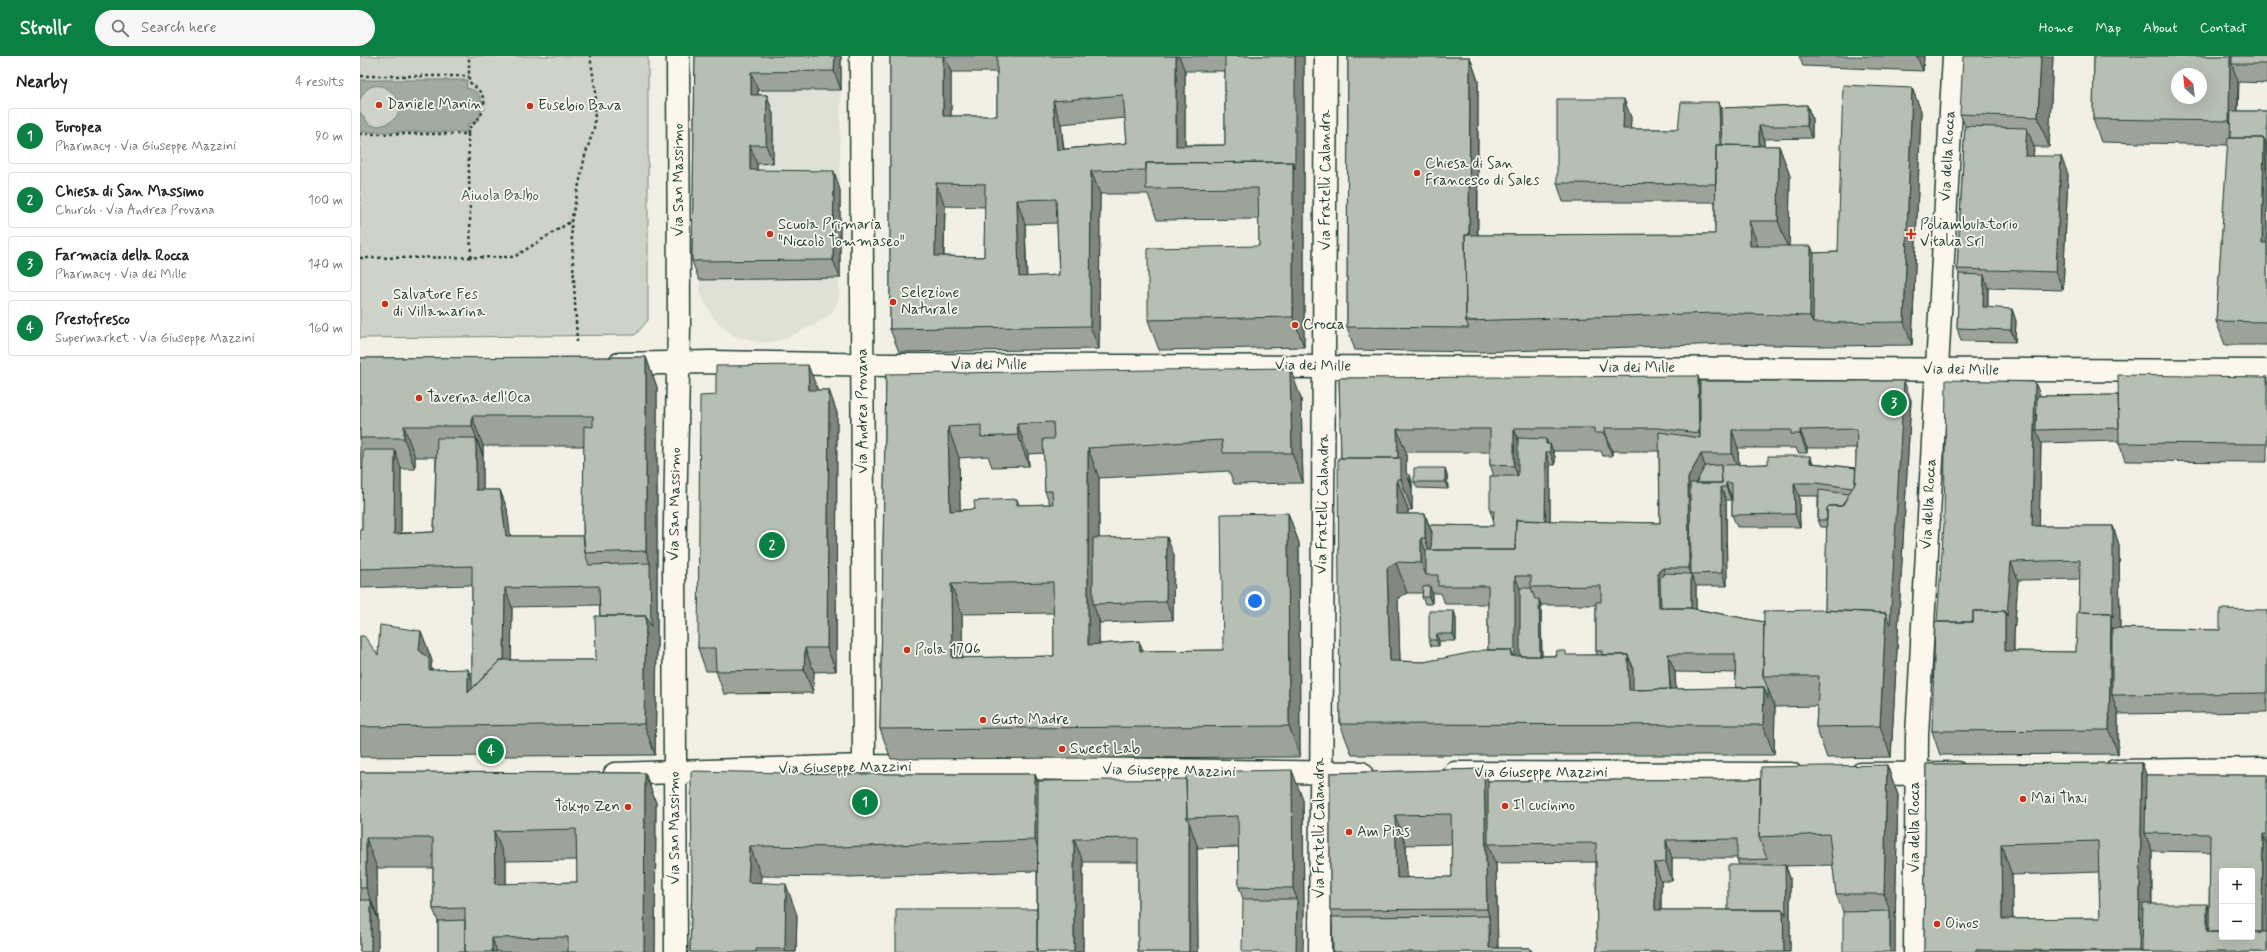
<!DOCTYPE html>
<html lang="en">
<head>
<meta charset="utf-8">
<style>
  body { margin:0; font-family:Mynerve,sans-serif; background:#f6f6f6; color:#202124 }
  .controls { position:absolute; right:12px; bottom:12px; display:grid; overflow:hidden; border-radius:4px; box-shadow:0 4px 16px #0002 }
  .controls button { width:36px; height:36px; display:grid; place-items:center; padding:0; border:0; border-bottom:1px solid #e0e0e0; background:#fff; color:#202124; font:20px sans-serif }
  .compass { position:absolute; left:1811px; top:12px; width:36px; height:36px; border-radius:50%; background:#fff; box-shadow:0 4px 16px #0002; rotate:333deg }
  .you { position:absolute; left:895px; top:545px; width:14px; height:14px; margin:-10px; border:3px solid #fff; border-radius:50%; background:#1a73e8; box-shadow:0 0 0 6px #1a73e833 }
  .badge { display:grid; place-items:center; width:26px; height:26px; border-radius:50%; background:#0b8043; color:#fff; font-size:13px; font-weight:700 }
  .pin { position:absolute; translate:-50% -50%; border:2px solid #fff; box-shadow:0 1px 4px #0006 }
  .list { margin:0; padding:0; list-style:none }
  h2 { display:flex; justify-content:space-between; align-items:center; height:52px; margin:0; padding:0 16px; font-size:17px }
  h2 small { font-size:13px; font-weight:400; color:#757577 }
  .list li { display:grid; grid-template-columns:26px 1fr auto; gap:12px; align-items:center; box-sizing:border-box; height:56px; margin:0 8px 8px; padding:0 8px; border:1px solid #e0e0e0; border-radius:4px }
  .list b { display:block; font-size:15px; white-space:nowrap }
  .list p { margin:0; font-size:13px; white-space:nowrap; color:#757577 }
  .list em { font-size:13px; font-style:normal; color:#757577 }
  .icon { flex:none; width:22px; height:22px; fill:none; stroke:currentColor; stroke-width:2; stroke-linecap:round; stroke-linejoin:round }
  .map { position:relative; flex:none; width:1907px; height:896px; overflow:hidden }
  header { display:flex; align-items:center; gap:24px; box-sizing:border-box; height:56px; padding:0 20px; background:#0b8043; color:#fff }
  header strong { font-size:19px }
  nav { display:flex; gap:22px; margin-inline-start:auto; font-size:14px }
  .search { width:280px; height:36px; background:#f6f6f6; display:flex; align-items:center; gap:10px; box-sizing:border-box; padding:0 14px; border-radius:22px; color:#757577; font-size:15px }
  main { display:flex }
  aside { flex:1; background:#fff }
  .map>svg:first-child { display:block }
  .built { fill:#e0e1d6 }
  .green { fill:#cfd2c8; stroke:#77887e }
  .water { fill:#a2aba1; stroke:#6e7f75 }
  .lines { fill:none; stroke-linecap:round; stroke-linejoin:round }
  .minor-casing { stroke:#1f3d34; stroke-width:25 }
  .path { stroke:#1f3d34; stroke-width:2.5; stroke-dasharray:3 3; stroke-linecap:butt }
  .minor { stroke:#fbf7ec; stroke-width:22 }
  .wall { fill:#9da39a; stroke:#1f3d34; fill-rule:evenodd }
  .shaded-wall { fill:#80857d; stroke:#1f3d34 }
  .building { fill:#b7beb3; stroke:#1f3d34; fill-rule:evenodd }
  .poi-dot { fill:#c8321e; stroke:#fbf7ec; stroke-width:1.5 }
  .labels { text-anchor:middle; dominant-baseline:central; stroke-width:3.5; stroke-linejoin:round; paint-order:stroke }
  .poi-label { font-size:15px; fill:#1f3d34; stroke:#fbf7ec; text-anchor:start }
  .street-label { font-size:15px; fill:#1f3d34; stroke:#fbf7ec }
  .park-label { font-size:15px; fill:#425b52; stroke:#fbf7ec }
</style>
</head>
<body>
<header>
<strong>Strollr</strong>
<div class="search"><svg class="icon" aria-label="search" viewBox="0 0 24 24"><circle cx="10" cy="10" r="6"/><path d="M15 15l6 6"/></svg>Search here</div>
<nav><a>Home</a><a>Map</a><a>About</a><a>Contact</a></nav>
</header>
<main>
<aside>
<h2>Nearby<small>4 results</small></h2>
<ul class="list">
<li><span class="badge">1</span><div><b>Europea</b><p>Pharmacy · Via Giuseppe Mazzini</p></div><em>90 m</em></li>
<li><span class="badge">2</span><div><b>Chiesa di San Massimo</b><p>Church · Via Andrea Provana</p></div><em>100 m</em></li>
<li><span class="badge">3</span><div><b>Farmacia della Rocca</b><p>Pharmacy · Via dei Mille</p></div><em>140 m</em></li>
<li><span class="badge">4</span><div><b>Prestofresco</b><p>Supermarket · Via Giuseppe Mazzini</p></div><em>160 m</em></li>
</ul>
</aside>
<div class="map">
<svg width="1907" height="896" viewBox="0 0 1907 896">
  <rect width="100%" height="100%" fill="#f2f0e5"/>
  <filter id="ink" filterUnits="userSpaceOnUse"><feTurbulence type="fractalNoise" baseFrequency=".025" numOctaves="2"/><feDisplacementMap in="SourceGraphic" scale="8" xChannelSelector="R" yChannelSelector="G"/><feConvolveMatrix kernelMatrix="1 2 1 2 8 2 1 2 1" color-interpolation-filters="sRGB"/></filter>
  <g filter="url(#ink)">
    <path class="built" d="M342,0H481L479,242L472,257L454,269L422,284L403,287L373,280L353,262L340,237Z"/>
    <path class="green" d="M0,0H288V264L275,279L0,282Z"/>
    <path class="water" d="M0,24H107L106,32C124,35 125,51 118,64L107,69V76H0V56L9,68C16,71 23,70 30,66C59,49 13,8 0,44Z"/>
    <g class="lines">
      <g class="minor-casing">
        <path id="minor" d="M501,0L504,710
          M259,308L350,306L530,309L1907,315
          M1755,715L1907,713
          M1095,717L1431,718
          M255,718L504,710L1001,717
          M1501,718L1597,717
          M316,896L314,513L319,270L318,0
          M960,896L966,0
          M1555,896L1557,680L1594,0"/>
      </g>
      <path class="path" d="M0,20H109
        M0,78H108V73C127,57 132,42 109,26V0
        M108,78L111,203
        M0,202L154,201L210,166
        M217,286L211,166L225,100L234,72L236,37L230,0"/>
      <use href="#minor" class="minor"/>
    </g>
    <path class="wall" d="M335,0H481V34H398V39H407L413,58V107L397,108V114L480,134V222L339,224L332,205Z
      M530,0H944V291L799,294L788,264L899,190V163L797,164L788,138H740L739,293L539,296L530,273ZM825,15H865V89H825ZM591,16H637V60H591ZM765,62L767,87L704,93L701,68ZM585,150L625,151L624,201L584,200ZM697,167L699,219L667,221L665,168Z
      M988,0H1070V1H1110L1118,25V179L1355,178V146H1203L1197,127L1271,61L1270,73H1318L1359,46L1361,52L1447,49L1452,62V82L1404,83V90H1419L1430,120L1429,190L1454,197L1478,196L1552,32L1561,55L1552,289L1461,290L1368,288L1117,296L995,294L987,271Z
      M1439,0H1564L1563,15L1443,10Z
      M1693,0L1689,91H1674L1673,100L1708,118L1703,234L1628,232V252L1652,253L1656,265L1655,286L1601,285L1597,272L1599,218L1597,213L1605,70L1600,58Z
      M1734,0H1907V27L1879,26L1878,55H1907V289H1865L1856,265L1868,89L1741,86L1733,63Z
      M286,301L297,331V590L295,699L0,701V580L18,599L61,575L72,605L71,611L73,614L112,626V529L0,532V474H2L3,413H0V302ZM123,390H224L223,480H150L147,453L140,434H123ZM55,401H76L74,476L41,477V413H55ZM239,549L240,560L236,604H151L152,551Z
      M526,318L941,342L943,427L874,428L869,415L739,422V482L814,499L813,564L740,567L739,564V588L779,585L782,595L863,594L928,457L939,487L940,701L531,703L520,673ZM684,397L685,435L690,448L659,449L657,443L615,453L600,454L599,402L628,400L632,411L669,410L668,398ZM694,557V600L602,602V558Z
      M1907,321V406L1765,405L1759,387V385L1681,387L1679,470H1753L1759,489L1760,572L1860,574L1907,554V656L1759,658L1758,657V698L1580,699L1572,675L1577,566L1680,340L1758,339ZM1720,523L1719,556L1716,596L1654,595V579L1658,524Z
      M979,322L1340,325L1551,344L1531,701L1467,702L1456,671L1457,650L1415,651L1414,699H992L980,668L981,402ZM1378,392H1436L1438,397H1447V392H1496V412L1453,407L1450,400L1408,408L1379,409ZM1193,395H1241L1243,400H1252V395H1299L1300,467L1190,465V409H1195V401ZM1046,396H1130V409L1133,417L1130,455L1134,465L1133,470L1069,469L1065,458H1048V454H1052V425L1047,419L1046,415ZM1371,440H1372V459L1377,471H1440L1439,440H1458V464L1461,471H1467L1465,554L1404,566L1336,553V530H1367L1366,444H1371ZM1047,537H1063L1062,541L1065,548H1072V537H1081L1085,548H1128V594L1064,606L1040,605L1038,542ZM1181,549H1236V595L1237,599L1182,600ZM1315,616L1376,617V632L1316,633Z
      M457,332V334H469L477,357L476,615L454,616L453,637L364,638L356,615H346L338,592L356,339Z
      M1087,419L1088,433L1057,432L1054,426Z
      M1094,555L1096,562V585H1079V590H1071L1069,584Z
      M1782,707L1786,719H1907V896H1564L1566,708ZM1792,795L1850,796L1849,853L1792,848ZM1739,816L1740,862L1653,863L1652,819Z
      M1527,709L1538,739L1535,868V896L1483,856L1476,838L1473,809L1426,810L1430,822V896H1237L1236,806L1136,807L1138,892H1170L1172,896H973L972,861L970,854V717L1124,713L1128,725L1400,723ZM1092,788V821L1047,822L1046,789ZM1312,802H1377V804L1379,809L1368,854H1301V825H1312Z
      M0,716L285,717L296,747L295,896H78V865L73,853V812H17L18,896H0ZM217,804V826L146,828V805Z
      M478,718H675L678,725L943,744L944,862L883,843L879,831V791L838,792L837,789L838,896H778V806H723V896H536L677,853V815L489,821L401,820L400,827L437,859L436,896H330L332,826Z"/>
    <path class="shaded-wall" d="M475,0H481V34L474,15Z
      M583,0H585L591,16V83L583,60Z
      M816,0H819L825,15V113L816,90Z
      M935,0H944V291L933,261V106Z
      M1061,0H1070V25Z
      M1557,0H1564L1563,15Z
      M1681,0H1693L1689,91L1678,61Z
      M1870,0H1879L1872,8L1878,26L1877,87H1876L1869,65Z
      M1110,1L1118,25L1117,265H1109Z
      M391,16L398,34V57L391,39Z
      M1552,32L1561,55L1552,289L1544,266Z
      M407,39L413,58V107L406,89Z
      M1264,43L1271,61L1270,92L1263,73Z
      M693,45L701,68L706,117L697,94Z
      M1359,46L1366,65L1360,128Z
      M1447,49L1452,62V82L1447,70Z
      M1399,70L1404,83V120L1399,107Z
      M1667,72L1674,91L1672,118L1665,100Z
      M1904,82L1907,90L1906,113L1907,116V200L1902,187Z
      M390,89L397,108V119L390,114Z
      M1419,90L1430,120L1429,195L1418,165Z
      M1701,100L1708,118L1703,234L1696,216Z
      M474,115L480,134V222L473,204Z
      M731,115L740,138L739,293L730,270Z
      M576,127L585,150L583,223L575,200Z
      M657,144L665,168L667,244L659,221Z
      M1389,165L1400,195L1390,190Z
      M1451,190L1463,220L1453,267L1450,260Z
      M1624,219L1628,232L1627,264L1623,251Z
      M1652,253L1656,265L1655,286L1651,274Z
      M286,301L297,331V590L295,699L284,668L286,560L290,507L286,495Z
      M448,309L457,332L458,358L449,334Z
      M930,312L941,342L943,427L932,397Z
      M1338,320L1346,343V398L1339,377Z
      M1544,325L1551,344L1531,701L1520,670L1526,557Z
      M1675,326L1682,344L1676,374L1681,387L1679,488L1672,470Z
      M469,334L477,357L476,615L467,592Z
      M112,360L123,390V400L112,370Z
      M657,368L668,398L669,410L658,379Z
      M44,370L55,401V413L44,382Z
      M588,371L599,402L601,486L590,455Z
      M1154,372L1162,395V433L1154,410Z
      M1244,372L1252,395V400L1244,377Z
      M1037,373L1046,396V415L1052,432V454L1041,423L1038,409Z
      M1372,374L1378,392L1379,416L1372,398Z
      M1440,374L1447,392V397L1440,378Z
      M116,382L123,400V453L116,434Z
      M1186,383L1190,393V388L1195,401V409L1190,396L1186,388Z
      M728,392L739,422V548H733L739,564V620L728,589Z
      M35,394L41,413V496L34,478Z
      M1186,396L1190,409V483L1185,470Z
      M1341,398L1347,416L1331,518L1336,530V570L1331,557V518L1329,512L1328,422Z
      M1450,400L1455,413L1450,407Z
      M1085,412L1087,419L1088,433L1085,426Z
      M1050,419L1052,425V432L1050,426Z
      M1037,423L1048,454V488L1037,458Z
      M1366,427L1371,440V444L1366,431Z
      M1434,427L1439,440L1440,471L1435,458Z
      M1361,431L1366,444L1367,530L1362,517Z
      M140,434L147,453L153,498L146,480Z
      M928,457L939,487L940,701L929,670Z
      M1065,458L1076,489L1071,500L1065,482Z
      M1753,470L1759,489L1760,580L1752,639L1758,657V698L1749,674Z
      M807,481L814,499L813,564L806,546Z
      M1061,482L1072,513L1066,519L1061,507Z
      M1036,506L1047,537L1038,542L1041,636L1030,605L1027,512Z
      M1651,506L1658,524L1654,579L1653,618L1645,595V555Z
      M1303,512L1310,530L1305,558L1299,552L1298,516Z
      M1155,520L1162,538V612L1151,600V594Z
      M591,528L602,558L603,632L592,602Z
      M1070,530L1072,537V548L1069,541Z
      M145,532L152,551L151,634L119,668L108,637V613L118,643L144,615Z
      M1179,543L1181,549L1182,612L1180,606Z
      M1094,555L1096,562V585L1093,578Z
      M61,575L72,605L71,611L80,633V644L59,594Z
      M1077,578L1079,585V590L1076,584Z
      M779,585L790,615L780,595Z
      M445,592L454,616L453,637L444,614Z
      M1308,598L1315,616L1317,663L1311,644Z
      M1268,599L1279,629L1273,646L1269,634Z
      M1404,631L1408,633L1415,651L1414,699L1403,669Z
      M1782,707L1793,737L1785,777L1792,795L1791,896H1780L1779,895Z
      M1527,709L1538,739L1535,868V896H1530V855L1524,838Z
      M1124,713L1135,744L1128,788L1135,807H1136L1138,896L1129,892V860L1127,853Z
      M932,714L943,744L944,862L943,896H936L937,843L933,832Z
      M285,717L296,747L295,896H284Z
      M675,718L686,749V815L675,784Z
      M1035,759L1046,789L1048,853L1037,822Z
      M829,766L837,789L838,896H829Z
      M134,775L146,805V858L135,828Z
      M1903,778L1907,789V894L1902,881Z
      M6,782L17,812L18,863L6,832Z
      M714,783L723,806V896H714Z
      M1306,784L1312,802V825L1306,806Z
      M1641,788L1652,819L1653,894L1642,863Z
      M390,790L401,820L399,857L388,826Z
      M1294,807L1301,825V873L1295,854Z
      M1425,809L1430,822V896H1424L1423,854Z
      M426,828L437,859L436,896H426L425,893Z
      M11,844L18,863V896H11Z
      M1847,848L1856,872L1849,880L1847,876Z
      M132,882L137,896H132Z"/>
    <path class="building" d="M335,0H475L474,15L391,16V39H407L406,89H390V114L474,115L473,204L332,205Z
      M530,0H583V60H637V0H816V90L865,89V0H935V113L933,106L786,107V114L731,115L730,270L530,273ZM763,39L767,87L697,94L693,45ZM576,127L625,128L624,201L575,200ZM696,143L699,219L659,221L657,144Z
      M1603,0H1681L1678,61L1600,58Z
      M1734,0H1870L1869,65L1733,63ZM1817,18H1841V42H1817Z
      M1872,0H1907V8H1872Z
      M988,1H1110L1109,179H1105L1106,265L1109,272L987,271Z
      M1483,29L1552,32L1544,266L1453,267L1454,197L1478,196Z
      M1197,43H1264L1263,73H1318L1321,46H1359L1360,89H1356V128L1197,127Z
      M1447,49V70H1399V90L1362,89L1361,52Z
      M1871,55H1907V113H1906V87L1904,82H1870Z
      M1605,70L1667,72L1665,100H1701L1696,216L1597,213Z
      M1868,82H1904L1902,187H1907V266L1856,265Z
      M1356,89L1419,90L1418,165H1389L1390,190H1451L1450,260L1357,257L1106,265L1105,179L1355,178Z
      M933,106V261L788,264V192L899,190L898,132L786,133V107Z
      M1599,218L1624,219L1623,251L1652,253L1651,274L1597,272Z
      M286,301V495L225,497L223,468L224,370L233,371V360H112V370H44V382H0V302Z
      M448,309L449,334H469L467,592H445L444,614L356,615L355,592H338L340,340L356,339V310Z
      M930,312L932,397H863L862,384L728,392V589L779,585L780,595L863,594L861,458L928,457L929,670L520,673L526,318ZM693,366L694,383H683L685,435H692L693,448L657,449V443L614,445L615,453L590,455L588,371L621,369V381L658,379L657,368ZM693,526L694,600L592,602L591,528Z
      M1758,319L1907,321V388L1759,387Z
      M1338,320L1339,377L1298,372H1244V377H1234V372H1154V410L1130,409V373H1037L1038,402H981L979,322Z
      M1586,324L1675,326L1672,470H1753V561L1751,557L1719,556L1720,504L1651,506L1647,560L1645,555H1613V566H1577L1584,467Z
      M1340,325H1544L1530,569L1526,557L1465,554L1467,452L1469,450H1482L1495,427L1497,373L1440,374V378H1431V374H1372V398H1341L1328,422L1329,512H1303L1298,516L1299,552H1329L1404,566L1403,620L1408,633V643L1404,631L1376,632L1375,598H1308L1310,633L1273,634V611L1268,599H1242V595H1236V546H1241V530L1171,531V520H1155V600H1153L1151,594H1128V530H1078V519H1066V494H1155L1156,464L1300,467L1299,376L1340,382Z
      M1758,339L1759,372L1676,374L1677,340Z
      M77,382H116V434H140L146,480H223L225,497L229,509L290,507L291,571L286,560H240L239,530L145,532L144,604H140L112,633V510L0,513V474H2L3,394H35L34,478L74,476Z
      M1158,382L1186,383V388H1190V396H1186L1185,465L1156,464L1155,494H1071L1072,476L1069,469L1133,470L1134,455H1130V420H1158Z
      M1408,400H1450V407L1496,412L1495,427L1492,432L1456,427H1434L1435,458L1372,459V427H1366V431H1361L1362,517L1331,518V552H1301L1300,522L1305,517L1331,518L1330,427H1362L1361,409L1408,408Z
      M978,402H1041V423H1037V458H1065V482H1061V507L1036,506L1027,512L1030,605L1064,606L1124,594H1151V600H1197L1196,595H1206V599H1268L1269,634L1404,631L1403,669L980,668Z
      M1361,409L1362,427H1336L1345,410Z
      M1054,412H1085V426H1054Z
      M1047,419H1050V426Z
      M1459,434L1489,438L1482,450H1469L1467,452V464H1458Z
      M807,481L806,546L733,548V482Z
      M1070,530L1069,541H1062L1063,531Z
      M1160,532H1171L1175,543H1179L1180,600H1160Z
      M1860,553L1907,554V637L1752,639V572L1860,574Z
      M1461,554L1526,557L1520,670L1456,671L1459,620H1403L1404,555Z
      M1069,555H1094L1093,578H1077L1076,584H1069Z
      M1613,555H1645V595L1716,596L1717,556L1751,557L1749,674L1572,675L1575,566H1613Z
      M235,560H286L284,668L0,671V580H4L18,599L20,569L61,575L59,594L69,603V614L108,613V637L140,604H236Z
      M1782,707L1779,895L1616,894V896H1564L1566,708ZM1738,785L1740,862L1642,863L1641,788Z
      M1527,709L1524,838H1476L1469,778L1399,781L1401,711Z
      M1124,713L1127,853L970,854V717ZM1091,758L1092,821L1037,822L1035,759Z
      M932,714L933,832L879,831L878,760L827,762L826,716Z
      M331,715L478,718H675V784L478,791L390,790L388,826L426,828L425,893H396V896H330L332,826Z
      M0,716L285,717L284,896H208V881L132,882V896H105V852L73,853V782H6V832H0ZM216,773L217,826L135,828L134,775Z
      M1786,719H1907V778H1903L1902,876H1892V815H1862V876H1849L1850,778L1785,777Z
      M826,723L827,762L829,766V896H778V782L714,783V896H677L678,725Z
      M1400,723L1399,781L1407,803L1377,804V783L1306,784V806L1294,807L1295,854H1423L1424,896H1237L1236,787L1128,788V725Z
      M1368,809H1425L1426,859L1423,854H1368Z
      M883,843H937L936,896H882Z
      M0,844H11V896H0Z
      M1783,848H1847V876H1862V881H1892V876H1907V896H1782Z
      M536,853H677V896H536Z
      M1530,855V896H1483V856Z
      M1129,860V892H1170V896H973L972,861Z
      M105,864V896H78V865Z"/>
  </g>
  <g class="poi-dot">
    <circle cx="19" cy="49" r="4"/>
    <circle cx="170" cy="50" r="4"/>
    <circle cx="1057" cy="117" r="4"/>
    <circle cx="410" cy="178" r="4"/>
    <path d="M1549 172h4v4h4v4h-4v4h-4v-4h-4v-4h4z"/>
    <circle cx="533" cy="246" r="4"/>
    <circle cx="25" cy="248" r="4"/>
    <circle cx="935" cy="269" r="4"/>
    <circle cx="59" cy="342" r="4"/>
    <circle cx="547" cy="594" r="4"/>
    <circle cx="623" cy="664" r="4"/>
    <circle cx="702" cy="693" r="4"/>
    <circle cx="1663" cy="743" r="4"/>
    <circle cx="1145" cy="750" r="4"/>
    <circle cx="268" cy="751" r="4"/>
    <circle cx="989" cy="776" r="4"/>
    <circle cx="1577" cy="868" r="4"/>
  </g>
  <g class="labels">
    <g class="poi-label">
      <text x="27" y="49">Daniele Manin</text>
      <text x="178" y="50">Eusebio Bava</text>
      <text x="1065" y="108">Chiesa di San<tspan x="1065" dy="17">Francesco di Sales</tspan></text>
      <text x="418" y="169">Scuola Primaria<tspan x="418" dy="17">"Niccolò Tommaseo"</tspan></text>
      <text x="1560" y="169">Poliambulatorio<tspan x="1560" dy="17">Vitalia Srl</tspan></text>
      <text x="541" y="237">Selezione<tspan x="541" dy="17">Naturale</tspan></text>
      <text x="33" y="239">Salvatore Fes<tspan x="33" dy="17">di Villamarina</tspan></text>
      <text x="943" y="269">Crocca</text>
      <text x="67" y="342">Taverna dell'Oca</text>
      <text x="555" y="594">Piola 1706</text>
      <text x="631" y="664">Gusto Madre</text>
      <text x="710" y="693">Sweet Lab</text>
      <text x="1671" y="743">Mai Thai</text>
      <text x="1153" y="750">Il cucinino</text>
      <text x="260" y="751" text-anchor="end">Tokyo Zen</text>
      <text x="997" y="776">Am Pias</text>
      <text x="1585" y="868">Oinos</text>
    </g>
    <g class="street-label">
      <text transform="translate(1588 100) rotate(-87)">Via della Rocca</text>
      <text transform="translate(319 124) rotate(-90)">Via San Massimo</text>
      <text transform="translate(966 124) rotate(-90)">Via Fratelli Calandra</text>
      <text x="629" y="309">Via dei Mille</text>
      <text transform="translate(953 310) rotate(1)">Via dei Mille</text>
      <text x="1277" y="312">Via dei Mille</text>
      <text transform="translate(1601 314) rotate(1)">Via dei Mille</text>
      <text transform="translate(503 355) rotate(-90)">Via Andrea Provana</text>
      <text transform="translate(315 448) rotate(-89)">Via San Massimo</text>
      <text transform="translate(963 448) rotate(-89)">Via Fratelli Calandra</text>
      <text transform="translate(1569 448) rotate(-87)">Via della Rocca</text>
      <text transform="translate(485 712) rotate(-1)">Via Giuseppe Mazzini</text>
      <text transform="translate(809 715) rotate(1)">Via Giuseppe Mazzini</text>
      <text x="1181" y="717">Via Giuseppe Mazzini</text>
      <text transform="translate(1555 771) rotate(-90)">Via della Rocca</text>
      <text transform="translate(315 772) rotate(-90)">Via San Massimo</text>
      <text transform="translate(960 772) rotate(-90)">Via Fratelli Calandra</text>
    </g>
    <g class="park-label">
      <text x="140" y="140">Aiuola Balbo</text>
    </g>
  </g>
</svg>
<div class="controls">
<button>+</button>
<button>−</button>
</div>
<svg class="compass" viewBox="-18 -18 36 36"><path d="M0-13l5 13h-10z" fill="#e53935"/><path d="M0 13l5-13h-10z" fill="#757577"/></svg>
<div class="you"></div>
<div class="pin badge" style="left:505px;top:746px">1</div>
<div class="pin badge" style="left:412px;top:489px">2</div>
<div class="pin badge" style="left:1534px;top:347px">3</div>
<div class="pin badge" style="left:131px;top:695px">4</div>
</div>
</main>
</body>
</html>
